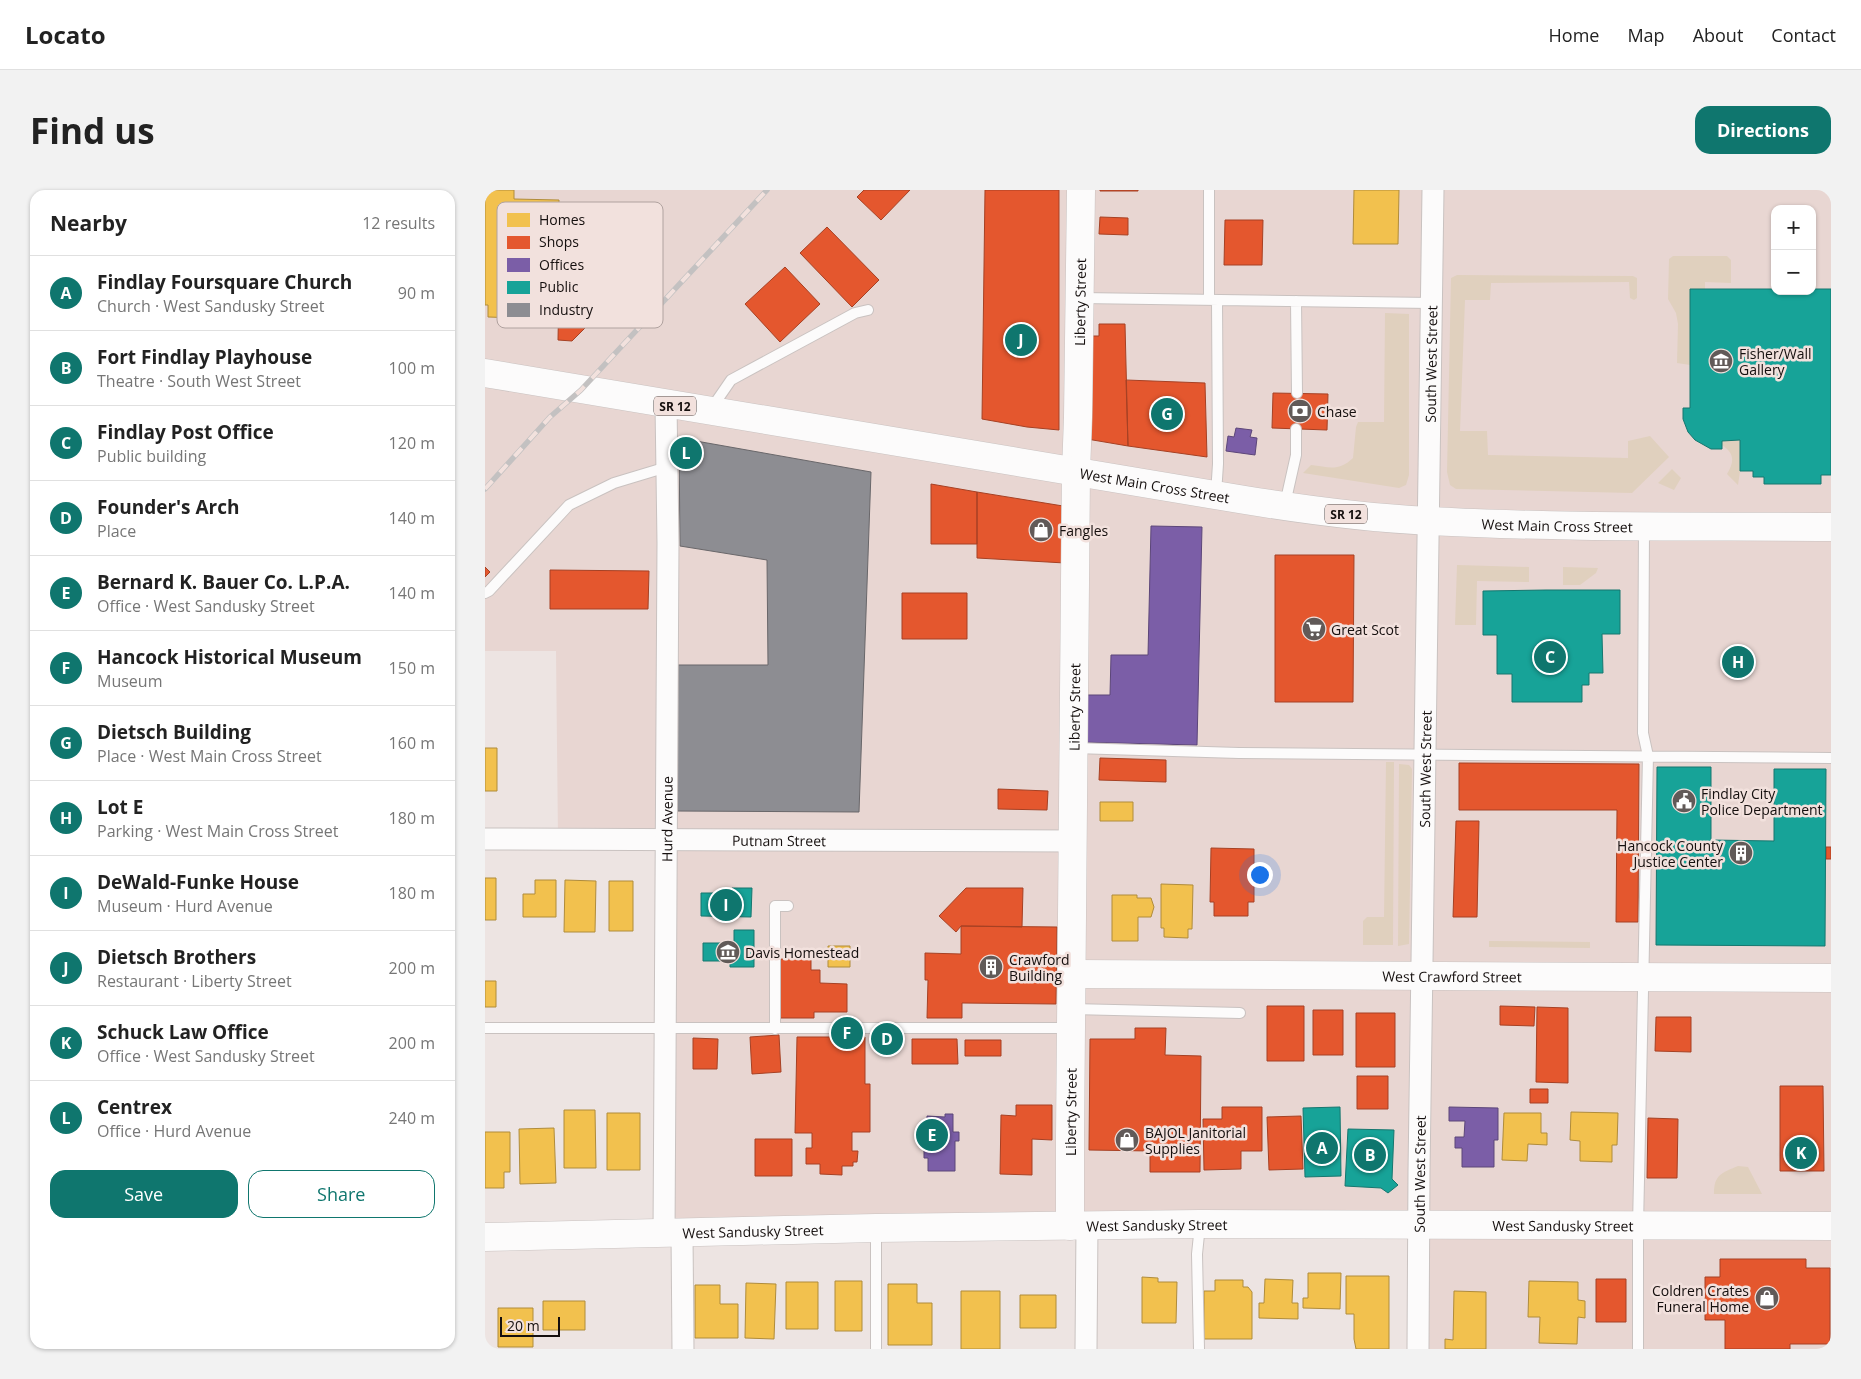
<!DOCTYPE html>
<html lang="en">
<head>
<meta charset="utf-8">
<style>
  body { margin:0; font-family:"Open Sans",sans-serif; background:#f2f2f2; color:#222 }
  .controls { position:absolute; right:15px; top:15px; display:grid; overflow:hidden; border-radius:10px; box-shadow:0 1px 4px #0004 }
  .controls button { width:45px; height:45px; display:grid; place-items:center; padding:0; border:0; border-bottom:1px solid #e0e0e0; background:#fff; color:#222; font:25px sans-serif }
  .scale { position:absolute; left:15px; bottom:12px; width:60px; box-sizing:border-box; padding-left:5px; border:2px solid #150f0e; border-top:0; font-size:14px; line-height:18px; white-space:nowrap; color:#150f0e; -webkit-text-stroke:4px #f2e1dd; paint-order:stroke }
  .you { position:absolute; left:774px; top:684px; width:18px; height:18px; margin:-12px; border:4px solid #fff; border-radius:50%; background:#1a73e8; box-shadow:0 0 0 8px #1a73e833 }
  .badge { display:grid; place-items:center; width:32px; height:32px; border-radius:50%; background:#0f766e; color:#fff; font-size:16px; font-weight:700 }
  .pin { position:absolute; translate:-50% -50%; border:2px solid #fff; box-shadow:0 1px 5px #0006 }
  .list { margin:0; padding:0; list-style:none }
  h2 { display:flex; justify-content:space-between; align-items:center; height:65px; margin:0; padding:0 20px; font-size:21px }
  h2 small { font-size:16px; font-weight:400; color:#767676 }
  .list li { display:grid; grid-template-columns:32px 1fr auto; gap:15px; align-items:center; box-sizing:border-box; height:75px; padding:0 20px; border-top:1px solid #e0e0e0 }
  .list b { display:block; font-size:19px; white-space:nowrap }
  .list p { margin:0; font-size:16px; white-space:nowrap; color:#767676 }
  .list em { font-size:16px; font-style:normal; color:#767676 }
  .actions { display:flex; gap:10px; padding:15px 20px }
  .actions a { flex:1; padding:11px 0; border:1px solid #0f766e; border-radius:15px; text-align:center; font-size:18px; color:#0f766e }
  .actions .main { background:#0f766e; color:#fff }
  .map { position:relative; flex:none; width:1346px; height:1159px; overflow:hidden; border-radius:15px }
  header { display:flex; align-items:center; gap:30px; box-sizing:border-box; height:70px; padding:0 25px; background:#fff; border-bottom:1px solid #e0e0e0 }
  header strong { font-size:24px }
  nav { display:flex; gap:28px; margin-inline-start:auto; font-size:18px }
  .intro { display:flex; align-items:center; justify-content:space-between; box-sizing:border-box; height:120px; padding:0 30px }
  h1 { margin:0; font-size:35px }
  .button { padding:12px 22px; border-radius:15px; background:#0f766e; color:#fff; font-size:18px; font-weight:700 }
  main { display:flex; gap:30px; padding:0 30px }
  aside { flex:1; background:#fff; border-radius:15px; box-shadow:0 1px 4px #0004 }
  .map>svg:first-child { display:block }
  .built { fill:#e8d6d2; fill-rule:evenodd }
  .green { fill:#e0d0be }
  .homes { fill:#f2c14e; stroke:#b08c3b }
  .shops { fill:#e4572e; stroke:#a64124 }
  .offices { fill:#7b5ea7; stroke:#5c4679 }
  .public { fill:#17a398; stroke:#16776f }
  .industry { fill:#8d8d92; stroke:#69676a }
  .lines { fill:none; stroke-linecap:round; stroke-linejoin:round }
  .lane-casing { stroke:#c9c2c0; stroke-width:12 }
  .street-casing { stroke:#c9c2c0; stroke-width:23 }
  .secondary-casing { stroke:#c9c2c0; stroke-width:29 }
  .highway-casing { stroke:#c9c2c0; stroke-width:29 }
  .lane { stroke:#fcfbfb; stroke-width:10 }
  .street { stroke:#fcfbfb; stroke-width:21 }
  .secondary { stroke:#fcfbfb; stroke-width:28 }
  .highway { stroke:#fcfbfb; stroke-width:28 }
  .rail-casing { stroke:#c3c1c1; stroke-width:5.5 }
  .rail { stroke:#f2e1dd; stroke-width:4; stroke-dasharray:11; stroke-linecap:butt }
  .labels { text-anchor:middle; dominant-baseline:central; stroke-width:5; stroke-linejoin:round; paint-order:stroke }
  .shield { fill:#f2e1dd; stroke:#574e4c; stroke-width:1 }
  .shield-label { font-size:12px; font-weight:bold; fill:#150f0e }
  .street-label { font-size:14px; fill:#150f0e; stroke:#f2e1dd }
  .poi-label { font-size:14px; fill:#150f0e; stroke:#f2e1dd; text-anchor:start }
  .key { fill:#f2e1dd; stroke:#b0a29f; stroke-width:1 }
  .key-label { font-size:14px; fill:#150f0e }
</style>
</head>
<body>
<header>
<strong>Locato</strong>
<nav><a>Home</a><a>Map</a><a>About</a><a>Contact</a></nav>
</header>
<div class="intro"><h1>Find us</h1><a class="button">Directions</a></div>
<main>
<aside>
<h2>Nearby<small>12 results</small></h2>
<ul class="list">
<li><span class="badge">A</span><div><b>Findlay Foursquare Church</b><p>Church · West Sandusky Street</p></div><em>90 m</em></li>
<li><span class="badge">B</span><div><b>Fort Findlay Playhouse</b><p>Theatre · South West Street</p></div><em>100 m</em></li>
<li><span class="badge">C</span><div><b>Findlay Post Office</b><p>Public building</p></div><em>120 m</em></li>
<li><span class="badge">D</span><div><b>Founder's Arch</b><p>Place</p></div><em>140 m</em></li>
<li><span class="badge">E</span><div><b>Bernard K. Bauer Co. L.P.A.</b><p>Office · West Sandusky Street</p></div><em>140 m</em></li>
<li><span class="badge">F</span><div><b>Hancock Historical Museum</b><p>Museum</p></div><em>150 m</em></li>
<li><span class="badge">G</span><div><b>Dietsch Building</b><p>Place · West Main Cross Street</p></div><em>160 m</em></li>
<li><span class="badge">H</span><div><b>Lot E</b><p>Parking · West Main Cross Street</p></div><em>180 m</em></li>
<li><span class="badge">I</span><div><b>DeWald-Funke House</b><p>Museum · Hurd Avenue</p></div><em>180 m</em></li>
<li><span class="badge">J</span><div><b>Dietsch Brothers</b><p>Restaurant · Liberty Street</p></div><em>200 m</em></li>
<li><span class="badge">K</span><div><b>Schuck Law Office</b><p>Office · West Sandusky Street</p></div><em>200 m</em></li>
<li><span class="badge">L</span><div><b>Centrex</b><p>Office · Hurd Avenue</p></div><em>240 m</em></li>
</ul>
<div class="actions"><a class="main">Save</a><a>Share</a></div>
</aside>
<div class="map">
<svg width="1346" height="1159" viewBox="0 0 1346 1159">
  <rect width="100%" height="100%" fill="#ede4e2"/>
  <path class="built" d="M0,0H1346V1159H934V1036L179,1044L181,649H73L71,461H0ZM1290,19H1327V101H1290Z"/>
  <path class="green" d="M1188,66H1242L1246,70V93L1220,92V99H1205V175L1192,173L1193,134L1191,123L1183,109L1184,69Z
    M972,85L1148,86L1152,88V108L1149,110L1145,108L1144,92L1006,93L1005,110H980L975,241H1002L1003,265L1143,268V251L1165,246L1184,267L1147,303L971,299L965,295L962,282L966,88Z
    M900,123L924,124V285L921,295L914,298L818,283L826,275C844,277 853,282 868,268L871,237L873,232H899Z
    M1255,250V281L1253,295L1242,284C1250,271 1249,263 1237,255V251Z
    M1187,279L1196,288L1189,300L1173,293Z
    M972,375L1044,377V392L992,391L991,435H970Z
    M1078,377L1113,378L1111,383L1095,395H1078Z
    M901,572H909V576L908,755H878V731L882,727H899Z
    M914,574L924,575L927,579L924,754L913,756Z
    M1004,751L1105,752V758L1004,757Z
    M1253,976L1263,977L1277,1004H1229C1229,985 1236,983 1253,976Z"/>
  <path class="homes" d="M0,0H29V9L74,10L72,135L32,134V128L3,127V115H0Z
    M869,0H914L913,54H868Z
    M0,558H12V601H0Z
    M615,612H648V631H615Z
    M0,688H11V730H0Z
    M50,690H71V727H38V704H50Z
    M80,690L111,691L110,742H79Z
    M124,691H148V741H124Z
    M676,694L708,695L707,739H703V748L679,747V738H676Z
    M627,705H652V708H666L669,717L666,727H653V751H627Z
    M343,756H365V777H343Z
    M0,791H11V817H0Z
    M79,920H110L111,978H79Z
    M1086,922L1133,923L1132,955H1127V972L1095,971V951L1085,950Z
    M122,923H155V980H122Z
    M1019,923H1056V943H1062V955L1043,954L1042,971L1017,970Z
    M69,938L71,993L35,994L34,939Z
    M0,942H25V982H19V998H0Z
    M823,1083H856L855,1119L818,1118V1108H823Z
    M861,1086H904V1159H871L869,1149V1124H861Z
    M657,1087L673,1088V1092H692L691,1133H657Z
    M780,1089L808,1090L807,1113H813V1129L774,1128V1113H779Z
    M730,1090H758V1097H763L767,1102V1149H719V1101H730Z
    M350,1091H377V1141H350Z
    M1044,1091L1093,1092V1110L1100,1111V1128L1093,1127L1092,1154L1054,1153L1055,1127H1043Z
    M301,1092H333V1139H301Z
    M261,1093L291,1094L289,1149L260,1148Z
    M403,1094H432V1113H447V1155H403Z
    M210,1095H235V1114H253V1148H210Z
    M476,1101H515V1159H476Z
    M969,1101L1001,1102V1159H960V1149L968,1150Z
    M535,1105H571V1138H535Z
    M58,1111H100V1140H58Z
    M13,1118H48V1157H13Z"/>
  <path class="shops" d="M379,0H425L396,30L372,7Z
    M500,0H574V240L542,237L497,229Z
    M615,0H653V1H615Z
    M615,27L643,28V45L614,44Z
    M740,30H778L777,75H739Z
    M342,37L394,90L367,117L315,63Z
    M89,55L126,56V72H122L121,101L103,100V135L87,151L73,150L74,97H79V69H89Z
    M300,77L335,114L295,152L260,114Z
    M614,134H640L643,256L602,249L604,146H614Z
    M641,190L720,193L722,267L643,256Z
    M788,203L843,204L842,240L787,238Z
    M446,294L492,302V354H446Z
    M492,302L578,316L580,373L492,368Z
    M790,365H869L868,512H790Z
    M0,377L5,382L0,387Z
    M65,380L164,381L163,419H65Z
    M417,403H482V449H417Z
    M615,568L681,570V592L614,590Z
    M974,573L1154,574L1153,732H1131L1132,620H974Z
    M513,599L563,601L562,620L513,619Z
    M971,631H994L992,727H968Z
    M1341,657H1346V669H1341Z
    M726,658L769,659V712H763V726H729V712H725Z
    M481,698H538L537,737L476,736L471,742L454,726Z
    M476,736L572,737L571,814L477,813V828H442L443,790H440V763L476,764Z
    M293,769H326V780H335V793L362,794V822H329V828H293Z
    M782,816H819V871H782Z
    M1015,816L1050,817L1049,836L1015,835Z
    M1052,817L1083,818V893L1051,892Z
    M828,820H858V865H828Z
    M871,823H910V877H871Z
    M1171,827H1206V862L1170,861Z
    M650,838H681L680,865L716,866L715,982H665V961L604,960L605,849H650Z
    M294,845L296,882L267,884L265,847Z
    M312,847H380V894H385V942H367V961H373L372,972H368V976H357V985L335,984V974H321V958H327V943H310Z
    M208,848L233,849L232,879H208Z
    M427,849H472L473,874H427Z
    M480,850H516V866H480Z
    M872,886H903V919H872Z
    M1295,896H1338L1339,981H1295Z
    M1045,899H1063V913H1045Z
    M531,915H567V950L547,949V985L515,984L516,925L531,926Z
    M737,917H777V961H756V979L719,980L718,929H737Z
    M816,926L818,979L784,980L782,927Z
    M1163,928L1193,929L1192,988H1162Z
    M270,949H307V986H270Z
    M1235,1069H1321V1078H1345V1154H1305V1159H1240V1130H1220V1087H1235Z
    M1111,1089H1141V1132H1111Z"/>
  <path class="offices" d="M751,238L767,240L765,247L772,248L770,265L741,261L743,246L749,247Z
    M666,336L717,337L712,555L593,552L594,505H625L626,465H663Z
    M964,917L1013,918V950H1009V977H977V958H970V947H979L980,931H964Z
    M460,924H468V942H474V951H470V981H443V968H439V948L442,949V926L460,927Z"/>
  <path class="public" d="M1205,99H1290V101H1327V99H1346V285H1336V294H1279V287H1268V281H1255V250L1237,251V259H1226L1210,250L1203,242L1198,229V218H1205Z
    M1061,400H1135V444H1117L1118,483H1104V495H1097V512H1027V484H1012V445H998V401Z
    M1172,577H1226V650L1289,651V579H1341L1340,756L1171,755Z
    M247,698H267L266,727L216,726V703H247Z
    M249,740H269V777H245V771H218V753H249Z
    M855,917L856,986L820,987L818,918Z
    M863,939L909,940L907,989L913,995L903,1003L896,998L860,996Z"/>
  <path class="industry" d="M194,248L386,282L374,622L191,621L193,475H283L282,370L195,356Z"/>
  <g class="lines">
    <g class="lane-casing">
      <path id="lane" d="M724,0V110
        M596,108L946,113
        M811,111L812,203
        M226,219L246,190L370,123L383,120
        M731,304L733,274L732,110
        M800,314L811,265V239
        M0,403L4,401L84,315L129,293L182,277
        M589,558L754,563L1346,568
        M587,819L755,823
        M0,838H584
        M290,839V716H303
        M391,1039V1159
        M714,1159L712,1064L715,1035
        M1153,1159V1036L1163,566L1158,543L1159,338"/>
    </g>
    <g class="street-casing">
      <g id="street">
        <path id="s1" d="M0,649L588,651"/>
        <path id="s2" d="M179,1044L183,353L181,214"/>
        <path d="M197,1044L198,1159"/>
        <path d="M601,1159L602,1036"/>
        <path id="s3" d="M933,1159L934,982L948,0"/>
      </g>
    </g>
    <g class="secondary-casing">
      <g id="secondary">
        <path id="s4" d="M587,784L1346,788"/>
        <path id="s5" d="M585,1036V947L591,282L593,227L596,0"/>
        <path id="s6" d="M0,1047L391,1038L715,1034L1346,1036"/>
      </g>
    </g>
    <g class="highway-casing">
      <g id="highway">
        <path id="s7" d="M0,183L760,310C821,320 883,328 944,331C1078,338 1212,336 1346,337"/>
      </g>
    </g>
    <use href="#lane" class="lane"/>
    <use href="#street" class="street"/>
    <use href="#secondary" class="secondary"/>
    <use href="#highway" class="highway"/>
    <g class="rail-casing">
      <path id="rail" d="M0,299L65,227L96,200L282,0"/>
    </g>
    <use href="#rail" class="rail"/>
  </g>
  <defs>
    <g id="museum-disc" transform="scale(1.25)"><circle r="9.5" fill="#615a58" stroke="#f2e1dd"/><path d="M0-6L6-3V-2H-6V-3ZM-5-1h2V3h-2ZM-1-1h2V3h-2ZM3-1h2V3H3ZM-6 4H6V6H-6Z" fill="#fff"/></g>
    <g id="bank-disc" transform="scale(1.25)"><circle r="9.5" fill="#615a58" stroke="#f2e1dd"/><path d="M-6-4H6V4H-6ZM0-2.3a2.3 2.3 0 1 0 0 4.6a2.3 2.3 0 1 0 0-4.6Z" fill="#fff"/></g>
    <g id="shop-disc" transform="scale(1.25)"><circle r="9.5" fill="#615a58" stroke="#f2e1dd"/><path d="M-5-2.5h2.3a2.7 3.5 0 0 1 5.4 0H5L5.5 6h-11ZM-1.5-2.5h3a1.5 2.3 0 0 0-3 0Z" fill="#fff"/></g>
    <g id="supermarket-disc" transform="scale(1.25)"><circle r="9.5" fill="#615a58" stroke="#f2e1dd"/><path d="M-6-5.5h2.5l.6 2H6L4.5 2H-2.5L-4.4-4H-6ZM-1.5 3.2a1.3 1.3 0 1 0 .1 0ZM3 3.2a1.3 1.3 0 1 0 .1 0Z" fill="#fff"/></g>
    <g id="civic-disc" transform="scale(1.25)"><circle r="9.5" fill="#615a58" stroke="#f2e1dd"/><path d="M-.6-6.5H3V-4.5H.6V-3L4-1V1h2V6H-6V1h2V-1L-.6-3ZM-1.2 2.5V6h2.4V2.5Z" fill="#fff"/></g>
    <g id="building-disc" transform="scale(1.25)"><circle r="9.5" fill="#615a58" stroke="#f2e1dd"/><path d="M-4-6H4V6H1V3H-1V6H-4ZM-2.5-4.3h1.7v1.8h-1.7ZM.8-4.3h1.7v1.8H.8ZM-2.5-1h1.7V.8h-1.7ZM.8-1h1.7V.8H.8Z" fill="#fff"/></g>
  </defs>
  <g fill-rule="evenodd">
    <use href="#museum-disc" x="1236" y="171"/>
    <use href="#bank-disc" x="815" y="221"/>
    <use href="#shop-disc" x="556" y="340"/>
    <use href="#supermarket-disc" x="829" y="439"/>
    <use href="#civic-disc" x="1199" y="611"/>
    <use href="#building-disc" x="1256" y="663"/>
    <use href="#museum-disc" x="243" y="762"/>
    <use href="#building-disc" x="506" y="777"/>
    <use href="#shop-disc" x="642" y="950"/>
    <use href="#shop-disc" x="1282" y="1108"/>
  </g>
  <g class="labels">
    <g class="shield">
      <rect x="169" y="206.5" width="42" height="19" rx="4"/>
      <rect x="840" y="314.5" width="42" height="19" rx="4"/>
    </g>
    <g class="shield-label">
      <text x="190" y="216">SR 12</text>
      <text x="861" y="324">SR 12</text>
    </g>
    <g class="street-label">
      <text stroke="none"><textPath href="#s5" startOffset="924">Liberty Street</textPath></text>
      <text stroke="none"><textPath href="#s3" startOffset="985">South West Street</textPath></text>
      <text stroke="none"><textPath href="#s7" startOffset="679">West Main Cross Street</textPath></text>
      <text stroke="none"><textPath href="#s7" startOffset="1084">West Main Cross Street</textPath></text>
      <text stroke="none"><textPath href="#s5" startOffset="519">Liberty Street</textPath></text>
      <text stroke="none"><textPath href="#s3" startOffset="580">South West Street</textPath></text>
      <text stroke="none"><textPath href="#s2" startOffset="415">Hurd Avenue</textPath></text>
      <text stroke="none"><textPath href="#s1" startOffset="294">Putnam Street</textPath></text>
      <text stroke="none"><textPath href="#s4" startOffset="380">West Crawford Street</textPath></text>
      <text stroke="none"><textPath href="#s5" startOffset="114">Liberty Street</textPath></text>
      <text stroke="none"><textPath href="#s3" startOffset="175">South West Street</textPath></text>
      <text stroke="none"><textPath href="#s6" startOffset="672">West Sandusky Street</textPath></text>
      <text stroke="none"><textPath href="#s6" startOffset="1078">West Sandusky Street</textPath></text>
      <text stroke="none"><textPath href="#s6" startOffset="268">West Sandusky Street</textPath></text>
    </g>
    <g class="poi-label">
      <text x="1254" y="163">Fisher/Wall<tspan x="1254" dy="16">Gallery</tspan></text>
      <text x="832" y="221">Chase</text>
      <text x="574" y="340">Fangles</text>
      <text x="846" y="439">Great Scot</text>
      <text x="1216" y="603">Findlay City<tspan x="1216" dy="16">Police Department</tspan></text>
      <text x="1238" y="655" text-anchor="end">Hancock County<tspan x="1238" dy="16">Justice Center</tspan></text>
      <text x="260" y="762">Davis Homestead</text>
      <text x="524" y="769">Crawford<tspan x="524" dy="16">Building</tspan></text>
      <text x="660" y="942">BAJOL Janitorial<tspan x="660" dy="16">Supplies</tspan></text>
      <text x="1264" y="1100" text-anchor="end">Coldren Crates<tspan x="1264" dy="16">Funeral Home</tspan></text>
    </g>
  </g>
  <rect x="12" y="12" width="166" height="126" rx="8" class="key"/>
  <rect x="22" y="23" width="23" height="14" fill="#f2c14e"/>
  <rect x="22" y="46" width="23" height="13" fill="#e4572e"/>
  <rect x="22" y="68" width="23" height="14" fill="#7b5ea7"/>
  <rect x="22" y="91" width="23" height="13" fill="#17a398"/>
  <rect x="22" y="113" width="23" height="14" fill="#8d8d92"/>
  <g class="key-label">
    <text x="54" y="35">Homes</text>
    <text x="54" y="57">Shops</text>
    <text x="54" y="80">Offices</text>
    <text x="54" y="102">Public</text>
    <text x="54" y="125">Industry</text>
  </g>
</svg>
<div class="controls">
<button>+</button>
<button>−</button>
</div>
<div class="scale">20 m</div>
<div class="you"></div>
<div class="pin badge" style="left:837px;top:958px">A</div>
<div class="pin badge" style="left:885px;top:965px">B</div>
<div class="pin badge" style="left:1065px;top:467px">C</div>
<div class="pin badge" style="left:402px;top:849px">D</div>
<div class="pin badge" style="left:447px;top:945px">E</div>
<div class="pin badge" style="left:362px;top:843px">F</div>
<div class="pin badge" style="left:682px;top:224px">G</div>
<div class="pin badge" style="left:1253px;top:472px">H</div>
<div class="pin badge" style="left:241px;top:715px">I</div>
<div class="pin badge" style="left:536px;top:150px">J</div>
<div class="pin badge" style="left:1316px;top:963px">K</div>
<div class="pin badge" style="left:201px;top:263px">L</div>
</div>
</main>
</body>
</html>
